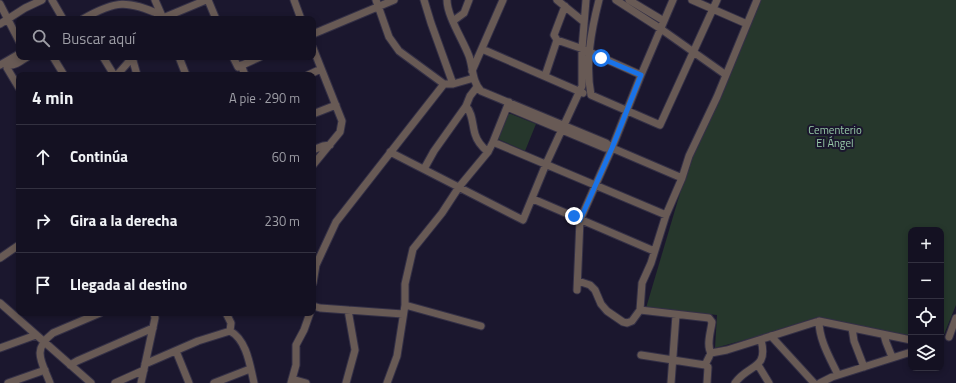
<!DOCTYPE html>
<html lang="es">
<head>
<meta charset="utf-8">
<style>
  body { margin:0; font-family:"Titillium Web",sans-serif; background:#1d1a2a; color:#f1f3f6 }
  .controls { position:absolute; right:12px; bottom:12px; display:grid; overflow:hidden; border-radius:8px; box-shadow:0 2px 6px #0003 }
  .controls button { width:36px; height:36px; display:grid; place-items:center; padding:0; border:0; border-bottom:1px solid #333140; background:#141122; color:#f1f3f6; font:20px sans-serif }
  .stop { position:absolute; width:12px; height:12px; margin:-9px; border:3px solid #1a73e8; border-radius:50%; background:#fff }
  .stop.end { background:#1a73e8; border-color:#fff; box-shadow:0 1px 4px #0008 }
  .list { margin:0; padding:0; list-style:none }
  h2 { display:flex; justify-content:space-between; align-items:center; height:52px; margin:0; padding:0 16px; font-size:17px }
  h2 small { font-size:13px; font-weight:400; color:#9d9da5 }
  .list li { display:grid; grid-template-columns:26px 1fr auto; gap:12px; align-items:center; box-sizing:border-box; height:64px; padding:0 16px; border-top:1px solid #333140 }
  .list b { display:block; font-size:15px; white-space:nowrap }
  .list em { font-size:13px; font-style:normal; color:#9d9da5 }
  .icon { flex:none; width:22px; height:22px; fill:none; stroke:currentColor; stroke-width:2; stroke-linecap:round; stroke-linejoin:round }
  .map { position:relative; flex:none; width:956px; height:383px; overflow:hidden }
  .search { position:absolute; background:#141122; box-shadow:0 2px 6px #0003; left:16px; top:16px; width:300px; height:44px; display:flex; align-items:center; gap:10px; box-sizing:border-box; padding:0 14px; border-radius:8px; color:#9d9da5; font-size:15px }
  .panel { position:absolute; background:#141122; box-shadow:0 2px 6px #0003; left:16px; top:72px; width:300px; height:244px; border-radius:8px }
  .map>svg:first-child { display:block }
  .green { fill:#26372c }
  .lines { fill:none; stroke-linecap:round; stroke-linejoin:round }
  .minor-casing { stroke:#343046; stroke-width:9 }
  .minor { stroke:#685a55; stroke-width:7 }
  .route { stroke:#1a73e8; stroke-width:5 }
  .labels { text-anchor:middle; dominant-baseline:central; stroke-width:4; stroke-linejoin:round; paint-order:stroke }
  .park-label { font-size:11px; fill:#9ca; stroke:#1b172e }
</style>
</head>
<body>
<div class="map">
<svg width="956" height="383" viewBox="0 0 956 383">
  <rect width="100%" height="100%" fill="#1b172e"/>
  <path class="green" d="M761,0H956V305L941,342V230H911V336L818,317L759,336L715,348L717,315L646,308L683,183L694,152L726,85L742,43Z
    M508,114H511L536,124L525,151L498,139Z"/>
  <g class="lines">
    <g class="minor-casing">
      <path id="minor" d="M52,0L63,19
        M155,0L162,16
        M208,0L216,19
        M294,0L301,19
        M376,0L389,37L399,51L444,84H453L474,78
        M424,0L431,23L453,84
        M447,0C447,16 463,40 469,56C473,67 472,82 481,91L606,143L612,148L682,178
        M557,0L584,22
        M599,0C591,31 585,64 591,95L660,125L717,0
        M616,0L661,29L726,75
        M629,0L664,21
        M692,0L747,24
        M0,4L19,41
        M163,18L206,0
        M83,19C116,0 127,0 161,15
        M453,21L464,13L469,0
        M0,24L25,8L42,0
        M313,34L394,0
        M557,40L554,35L565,6
        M313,48L342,121L340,132L313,165
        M482,49L583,93
        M53,57L64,75
        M103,57L114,75
        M132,57L137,75
        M179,57L186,75
        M233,57L238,67L260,57
        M11,59L7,68L19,88
        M0,65L19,54
        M8,65C15,66 21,61 27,57
        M241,65L245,75
        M472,71L503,0
        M117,75L132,58
        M308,75L321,69
        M545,76L557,40L583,49L641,75
        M466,106C473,114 472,124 475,134C477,141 482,147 488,152
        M507,107L605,148H612
        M313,114L336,105
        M493,142L666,215
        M313,150L323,146L330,145
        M390,152L523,220L546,164L582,86V49L586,0
        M424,169L434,151L466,106L470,96L477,87
        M533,199L654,251
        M0,258L19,245
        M578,281L590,285L595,290L601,304L607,311L623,322L627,323L632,321L640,310L642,283L651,263L666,215L682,178L689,156L717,97L757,0
        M313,283L316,265L336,222L444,84
        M577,290L580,220L612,148L641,75L673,0
        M0,303L91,383
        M405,305L481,326
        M313,306L320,308L403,314
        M640,310L709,318L712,322C711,331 706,345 711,353L727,350L819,321L911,340
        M226,313L231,323L230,331
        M819,321C819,340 830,358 838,375
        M852,328L854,341L864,367
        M884,335L886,342L892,357
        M771,336L814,383
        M949,337L956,318
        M0,348L36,335
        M176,351L189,383
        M641,355L705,365
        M145,364L198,341L230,331C247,340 250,366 254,383
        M70,365L77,361L153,328
        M758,365L769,383
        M292,379L306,383
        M8,383L45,370
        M50,383C42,362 31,350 53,333L100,313
        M115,383L144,370
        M141,383L155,318L154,313
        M214,383L250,369
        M291,383L296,365V345L304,330L310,313
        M346,383L355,350L348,310
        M387,383L397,356L405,305V284L413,249L442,213L459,187L488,152L493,142L509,102
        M671,383L676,315
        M707,383L708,367L705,365L711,353
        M735,383C748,364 769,370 761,340
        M820,383L832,377L911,352"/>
    </g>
    <use href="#minor" class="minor"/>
  </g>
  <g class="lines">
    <path class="route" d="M574,216L580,220L612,148L641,75L601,58"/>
  </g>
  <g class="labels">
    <g class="park-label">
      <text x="835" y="130">Cementerio<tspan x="835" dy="13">El Ángel</tspan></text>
    </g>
  </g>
</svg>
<div class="controls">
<button>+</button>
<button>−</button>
<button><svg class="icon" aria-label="locate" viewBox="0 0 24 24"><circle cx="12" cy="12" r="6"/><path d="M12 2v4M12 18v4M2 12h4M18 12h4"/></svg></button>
<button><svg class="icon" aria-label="layers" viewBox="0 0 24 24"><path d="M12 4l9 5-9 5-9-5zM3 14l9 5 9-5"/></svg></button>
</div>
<div class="stop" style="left:601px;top:58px"></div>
<div class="stop end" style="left:574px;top:216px"></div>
<div class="search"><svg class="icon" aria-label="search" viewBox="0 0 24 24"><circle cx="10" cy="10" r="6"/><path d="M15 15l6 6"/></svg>Buscar aquí</div>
<section class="panel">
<h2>4 min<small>A pie · 290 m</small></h2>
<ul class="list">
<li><svg class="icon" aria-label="ahead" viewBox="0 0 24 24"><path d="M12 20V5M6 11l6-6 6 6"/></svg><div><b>Continúa</b></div><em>60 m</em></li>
<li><svg class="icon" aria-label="right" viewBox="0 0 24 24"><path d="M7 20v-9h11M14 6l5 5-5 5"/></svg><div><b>Gira a la derecha</b></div><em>230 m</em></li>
<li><svg class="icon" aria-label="arrive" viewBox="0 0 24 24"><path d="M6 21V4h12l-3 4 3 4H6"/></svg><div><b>Llegada al destino</b></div></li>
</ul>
</section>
</div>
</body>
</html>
